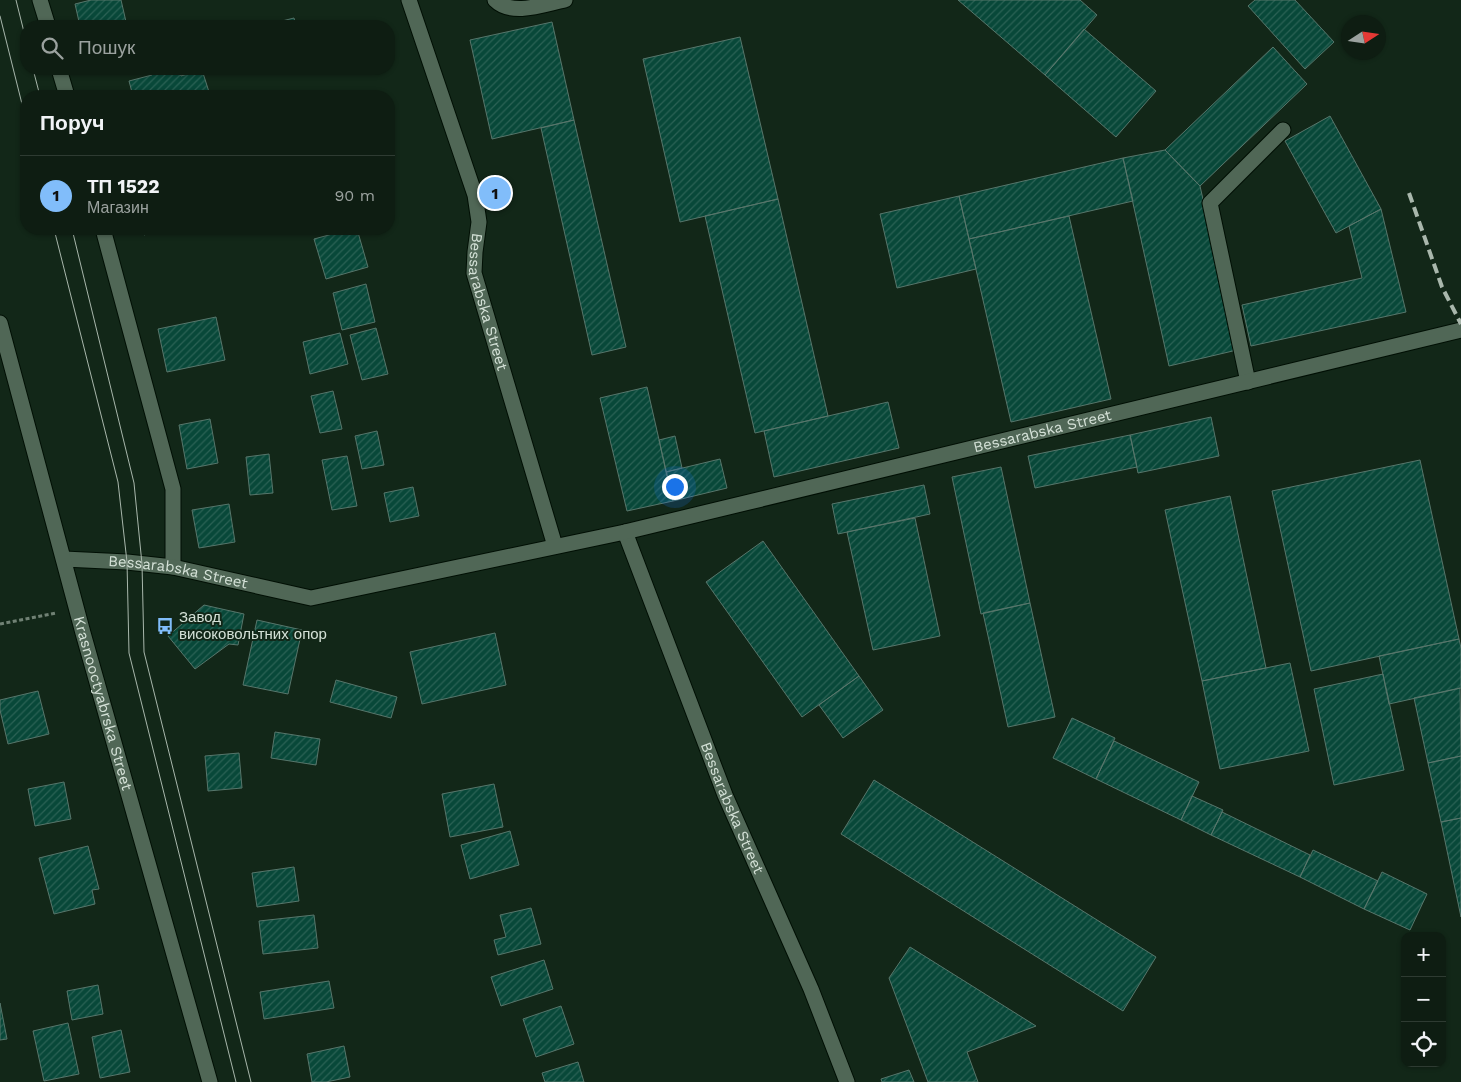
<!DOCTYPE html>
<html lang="uk">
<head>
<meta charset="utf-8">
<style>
  body { margin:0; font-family:"Work Sans",sans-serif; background:#1c2a20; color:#f1f3f6 }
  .controls { position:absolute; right:15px; bottom:15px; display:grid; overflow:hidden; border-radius:10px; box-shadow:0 1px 4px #0004 }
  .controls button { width:45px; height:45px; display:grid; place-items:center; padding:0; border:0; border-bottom:1px solid #2e3b32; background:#0e1d12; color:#f1f3f6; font:25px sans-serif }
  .compass { position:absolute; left:1341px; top:15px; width:45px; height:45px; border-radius:50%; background:#0e1d12; box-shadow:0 1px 4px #0004; rotate:78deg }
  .you { position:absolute; left:674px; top:486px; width:18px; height:18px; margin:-12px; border:4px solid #fff; border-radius:50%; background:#1a73e8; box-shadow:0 0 0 8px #1a73e833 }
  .badge { display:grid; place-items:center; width:32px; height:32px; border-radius:50%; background:#81bdfa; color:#111; font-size:16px; font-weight:700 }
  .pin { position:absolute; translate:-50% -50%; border:2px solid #fff; box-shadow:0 1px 5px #0006 }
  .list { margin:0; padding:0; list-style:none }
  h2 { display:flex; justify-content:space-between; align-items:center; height:65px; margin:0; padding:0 20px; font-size:21px }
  h2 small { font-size:16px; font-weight:400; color:#9ba29f }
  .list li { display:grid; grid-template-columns:32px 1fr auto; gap:15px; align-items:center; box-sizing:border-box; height:80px; padding:0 20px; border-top:1px solid #2e3b32 }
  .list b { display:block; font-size:19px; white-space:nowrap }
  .list p { margin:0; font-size:16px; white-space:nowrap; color:#9ba29f }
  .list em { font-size:16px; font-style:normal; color:#9ba29f }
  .icon { flex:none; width:28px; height:28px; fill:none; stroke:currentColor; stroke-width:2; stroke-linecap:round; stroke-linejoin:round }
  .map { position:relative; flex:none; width:1461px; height:1082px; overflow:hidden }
  .search { position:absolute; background:#0e1d12; box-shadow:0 1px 4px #0004; left:20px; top:20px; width:375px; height:55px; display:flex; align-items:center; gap:12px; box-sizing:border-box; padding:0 18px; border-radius:20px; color:#9ba29f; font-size:19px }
  .panel { position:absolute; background:#0e1d12; box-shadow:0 1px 4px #0004; left:20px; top:90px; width:375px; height:145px; border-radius:20px }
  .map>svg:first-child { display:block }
  .building { fill:url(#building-hatch); stroke:#57766b }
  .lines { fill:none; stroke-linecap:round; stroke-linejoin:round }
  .lane-casing { stroke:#000f04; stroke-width:17 }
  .street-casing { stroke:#000f04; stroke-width:17 }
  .secondary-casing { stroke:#000f04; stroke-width:17 }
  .path { stroke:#708174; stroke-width:3; stroke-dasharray:4 2.5; stroke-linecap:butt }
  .lane { stroke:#506756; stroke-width:15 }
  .street { stroke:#506756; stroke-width:15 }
  .secondary { stroke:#506756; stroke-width:15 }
  .tram { stroke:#a9b7ac; stroke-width:1 }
  .rail { stroke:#a9b7ac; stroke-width:4; stroke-dasharray:10 5; stroke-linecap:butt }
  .labels { text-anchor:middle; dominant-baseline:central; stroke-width:4; stroke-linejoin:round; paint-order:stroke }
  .street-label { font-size:15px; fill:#d4e1d7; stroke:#122718 }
  .poi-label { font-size:15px; fill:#d4e1d7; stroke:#122718; text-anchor:start }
</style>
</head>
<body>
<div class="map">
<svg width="1461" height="1082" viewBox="0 0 1461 1082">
  <defs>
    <pattern id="building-hatch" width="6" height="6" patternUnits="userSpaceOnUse" patternTransform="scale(1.25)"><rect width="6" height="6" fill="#084839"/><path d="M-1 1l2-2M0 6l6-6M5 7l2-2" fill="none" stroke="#2b6255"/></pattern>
  </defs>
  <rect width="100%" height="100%" fill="#122718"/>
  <path class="building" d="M91,0H121L127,26H80L75,4Z
    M958,0H1080L1097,15L1045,75Z
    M1255,0H1295L1334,42L1305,69L1248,6Z
    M294,18L296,26H262Z
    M552,22L574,120L492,139L470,40Z
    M1084,29L1156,91L1116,137L1045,75Z
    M740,37L778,199L680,222L643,59Z
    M1273,47L1307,84L1200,186L1165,150Z
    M150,69H179L181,76L202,70L210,95L133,96L129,81L152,75Z
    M1330,116L1381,209L1336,233L1285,141Z
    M574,120L626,347L592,355L541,128Z
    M1165,150L1200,186L1237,350L1169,366L1123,158Z
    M1123,158L1133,201L969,239L959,196Z
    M959,196L976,269L897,288L880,214Z
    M778,199L828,416L755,433L705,216Z
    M1381,209L1406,312L1251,346L1242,305L1362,278L1349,226Z
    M1069,216L1111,399L1011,422L969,239Z
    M141,229H161L144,235Z
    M351,229H357L368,267L326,279L314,239Z
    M366,284L375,322L342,330L333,293Z
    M216,317L225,360L167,372L158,329Z
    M376,328L388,374L362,380L350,335Z
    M340,333L348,364L310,374L303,342Z
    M647,387L673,501L627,511L600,398Z
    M333,391L342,429L320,433L311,396Z
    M888,402L899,448L774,477L764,431Z
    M1211,417L1219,456L1138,473L1130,435Z
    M210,419L218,463L187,469L179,425Z
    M377,431L384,465L362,469L355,436Z
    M1130,435L1137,467L1035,488L1028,456Z
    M675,436L682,468L666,472L659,440Z
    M269,454L273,493L250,495L246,457Z
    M347,456L357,506L332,510L322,460Z
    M720,459L727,488L673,501L666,472Z
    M1420,460L1459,639L1311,671L1272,491Z
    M1001,467L1030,603L981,614L952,477Z
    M924,485L930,514L838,534L832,504Z
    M413,487L419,516L390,522L384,493Z
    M1230,496L1266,668L1202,681L1165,510Z
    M229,504L235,542L199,548L192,510Z
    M915,518L940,636L873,650L847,532Z
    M763,541L859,676L802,717L706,582Z
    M1030,603L1055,717L1008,727L983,613Z
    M204,605L244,614L238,645L229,644L195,669L168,636Z
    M257,620L302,630L288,694L243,685Z
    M495,633L506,685L422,704L410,652Z
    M1459,639L1461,648V688L1389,704L1379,656Z
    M1290,663L1309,751L1220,769L1202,681Z
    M1383,674L1404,770L1334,785L1314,689Z
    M859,676L883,710L843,738L819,705Z
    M336,680L397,697L391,718L330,702Z
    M1460,688L1461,756L1428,763L1414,698Z
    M38,691L49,734L8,744L0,710V700Z
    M1072,718L1115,738L1096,779L1053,758Z
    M275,732L320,739L316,765L271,758Z
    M1114,741L1199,782L1181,820L1096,779Z
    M239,753L242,788L208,791L205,756Z
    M1461,756V818L1441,822L1428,763Z
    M874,780L1156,957L1123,1011L841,834Z
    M64,782L71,819L35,826L28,789Z
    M494,784L503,827L450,837L442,794Z
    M1192,796L1223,810L1211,835L1181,820Z
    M1222,812L1310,855L1300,877L1211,835Z
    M1461,818V917L1441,822Z
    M510,831L519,865L470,879L461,845Z
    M88,846L99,889L92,890L95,904L54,914L39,858Z
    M1313,850L1378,881L1364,909L1300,877Z
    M294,867L299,901L257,907L252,873Z
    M1382,872L1427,894L1410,930L1364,909Z
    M531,908L541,944L498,955L494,940L506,937L500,915Z
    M314,915L318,948L263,954L259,921Z
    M910,947L1036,1026L967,1052L978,1082H928L889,978Z
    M544,960L553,989L501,1006L491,977Z
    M329,981L334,1008L264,1019L260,992Z
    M98,985L103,1014L72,1020L67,991Z
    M0,1003L7,1039L0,1040Z
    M561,1006L574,1044L536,1057L523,1019Z
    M68,1023L79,1074L44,1081L33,1031Z
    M121,1030L130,1072L100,1078L92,1037Z
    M344,1046L350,1077L326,1082H312L307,1054Z
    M578,1062L584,1082H545L542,1073Z
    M909,1070L914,1082H882L881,1079Z"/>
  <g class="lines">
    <g class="lane-casing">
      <g id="lane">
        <path d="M495,0C512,17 545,4 565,0"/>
        <path d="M1248,382L1210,203L1283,130"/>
        <path id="s1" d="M625,532L725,795L811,989L847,1082"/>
      </g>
    </g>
    <g class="street-casing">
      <g id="street">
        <path d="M40,0L48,26"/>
        <path id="s2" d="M409,0L475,195L479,222L475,252L474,273L555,546"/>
        <path d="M59,69L67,96"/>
        <path d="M103,229L173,489V567"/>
        <path id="s3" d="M64,559L127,562L173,567L311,598L625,532L1461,330"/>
      </g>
    </g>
    <g class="secondary-casing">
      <g id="secondary">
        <path id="s4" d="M0,323L83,633L210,1082"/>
      </g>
    </g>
    <path class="path" d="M0,624L56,613"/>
    <use href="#lane" class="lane"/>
    <use href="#street" class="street"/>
    <use href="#secondary" class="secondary"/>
    <path class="tram" d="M16,0L26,40
      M0,16L26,120
      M33,69L40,96
      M54,229L118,482L127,562L129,653L236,1082
      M72,229L134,483L142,564L144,652L251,1082"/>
    <path class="rail" d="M1409,193L1442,287L1461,324"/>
  </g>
  <defs>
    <g id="bus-bare" transform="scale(1.35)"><path d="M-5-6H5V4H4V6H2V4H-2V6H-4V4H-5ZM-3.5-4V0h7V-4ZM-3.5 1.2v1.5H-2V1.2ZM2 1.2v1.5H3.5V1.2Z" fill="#81bdfa" stroke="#122718" stroke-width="2.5" paint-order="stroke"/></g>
  </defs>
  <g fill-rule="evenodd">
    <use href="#bus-bare" x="165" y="626"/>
  </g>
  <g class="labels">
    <g class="street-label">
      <text stroke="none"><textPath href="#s2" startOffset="315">Bessarabska Street</textPath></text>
      <text stroke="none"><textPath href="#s3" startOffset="1001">Bessarabska Street</textPath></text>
      <text stroke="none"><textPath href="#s3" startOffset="115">Bessarabska Street</textPath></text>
      <text stroke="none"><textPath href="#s4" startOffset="394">Krasnooctyabrska Street</textPath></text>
      <text stroke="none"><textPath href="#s1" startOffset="296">Bessarabska Street</textPath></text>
    </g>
    <g class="poi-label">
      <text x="179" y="617">Завод<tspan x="179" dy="17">високовольтних опор</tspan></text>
    </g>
  </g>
</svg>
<div class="controls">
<button>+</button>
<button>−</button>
<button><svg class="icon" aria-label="locate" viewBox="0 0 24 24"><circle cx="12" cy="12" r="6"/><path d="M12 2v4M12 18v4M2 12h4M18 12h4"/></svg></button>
</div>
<svg class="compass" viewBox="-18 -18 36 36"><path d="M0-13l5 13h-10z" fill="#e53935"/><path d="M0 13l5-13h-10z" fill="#9ba29f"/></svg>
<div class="you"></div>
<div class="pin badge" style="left:495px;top:193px">1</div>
<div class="search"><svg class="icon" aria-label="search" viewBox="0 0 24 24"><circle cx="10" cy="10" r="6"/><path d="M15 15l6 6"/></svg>Пошук</div>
<section class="panel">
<h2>Поруч<small></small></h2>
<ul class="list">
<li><span class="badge">1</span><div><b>ТП 1522</b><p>Магазин</p></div><em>90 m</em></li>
</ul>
</section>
</div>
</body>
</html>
